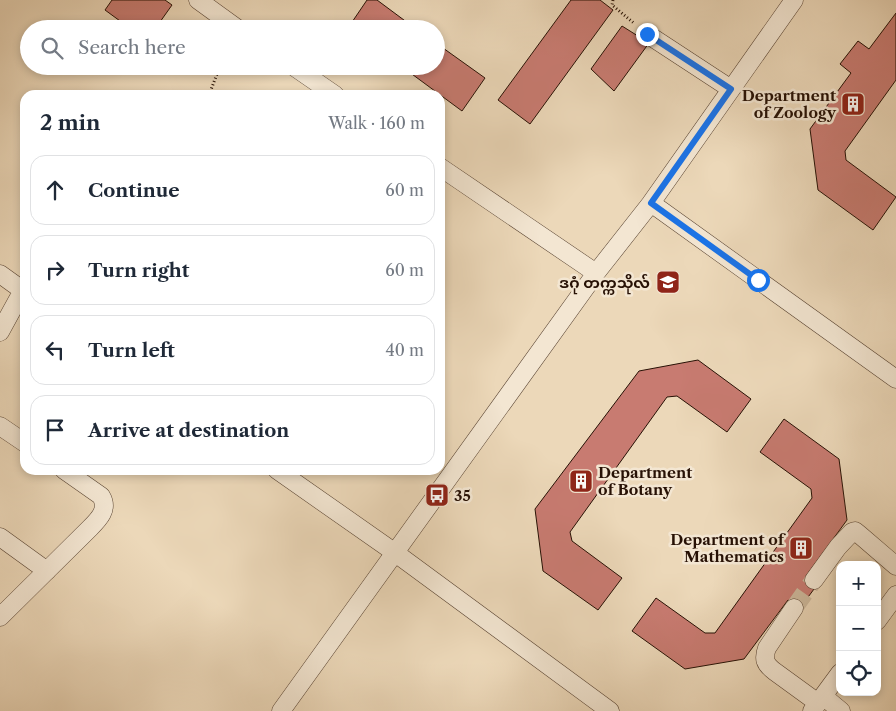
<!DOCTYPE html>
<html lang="en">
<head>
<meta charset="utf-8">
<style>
  body { margin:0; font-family:"Libre Caslon Text","Noto Sans Myanmar",serif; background:#f6f6f7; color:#1f2937 }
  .controls { position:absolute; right:15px; bottom:15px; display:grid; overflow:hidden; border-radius:10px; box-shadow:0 2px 8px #0003 }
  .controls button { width:45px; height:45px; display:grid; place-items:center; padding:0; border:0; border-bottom:1px solid #e0e1e3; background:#fff; color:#1f2937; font:25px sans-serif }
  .stop { position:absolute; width:15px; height:15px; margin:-11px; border:4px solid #1a73e8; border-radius:50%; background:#fff }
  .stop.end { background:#1a73e8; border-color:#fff; box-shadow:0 1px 5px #0008 }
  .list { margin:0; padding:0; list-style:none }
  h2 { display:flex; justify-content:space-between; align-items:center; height:65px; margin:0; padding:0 20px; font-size:21px }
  h2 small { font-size:16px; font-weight:400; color:#747a83 }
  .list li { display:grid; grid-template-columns:32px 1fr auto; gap:15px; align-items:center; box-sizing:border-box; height:70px; margin:0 10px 10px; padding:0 10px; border:1px solid #e0e1e3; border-radius:15px }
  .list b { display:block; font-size:19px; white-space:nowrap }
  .list em { font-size:16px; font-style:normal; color:#747a83 }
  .icon { flex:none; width:28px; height:28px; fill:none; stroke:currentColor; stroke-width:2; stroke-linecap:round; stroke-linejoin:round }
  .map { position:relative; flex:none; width:896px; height:711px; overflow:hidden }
  .search { position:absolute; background:#fff; box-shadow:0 2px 8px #0003; left:20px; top:20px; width:425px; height:55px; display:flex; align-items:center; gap:12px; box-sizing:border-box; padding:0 18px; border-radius:28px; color:#747a83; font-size:19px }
  .panel { position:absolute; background:#fff; box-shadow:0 2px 8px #0003; left:20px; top:90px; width:425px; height:385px; border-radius:15px }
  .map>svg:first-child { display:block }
  .building { fill:#c87b71; stroke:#271105 }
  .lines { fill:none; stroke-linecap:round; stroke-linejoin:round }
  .minor-tunnel { stroke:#ceba9e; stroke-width:18; stroke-dasharray:18 9; stroke-linecap:butt }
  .minor-casing { stroke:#584332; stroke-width:19 }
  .path { stroke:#271105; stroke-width:3; stroke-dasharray:1 2.5; stroke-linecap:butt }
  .minor { stroke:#f3e6d2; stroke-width:18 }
  .route { stroke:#1a73e8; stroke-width:6 }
  .labels { text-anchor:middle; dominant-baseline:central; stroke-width:5; stroke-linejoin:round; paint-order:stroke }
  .poi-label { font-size:15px; font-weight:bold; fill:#271105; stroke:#f3e6d2; text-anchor:end }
</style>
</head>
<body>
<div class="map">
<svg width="896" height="711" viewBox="0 0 896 711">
  <rect width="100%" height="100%" fill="#ecd8b9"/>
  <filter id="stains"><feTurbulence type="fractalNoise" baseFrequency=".004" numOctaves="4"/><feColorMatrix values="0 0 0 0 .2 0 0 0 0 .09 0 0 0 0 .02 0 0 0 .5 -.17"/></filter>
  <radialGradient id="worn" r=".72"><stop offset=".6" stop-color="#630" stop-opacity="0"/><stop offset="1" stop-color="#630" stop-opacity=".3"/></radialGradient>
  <path class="building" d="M112,0H165L172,5L155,29H131L105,10Z
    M367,0H377L416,29H349L348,28Z
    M571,0H600L613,10L530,124L498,100Z
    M896,13V80L845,151L846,160L896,197L873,230L818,190L810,129L851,73L840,64L858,41L869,49Z
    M622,26L649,43L614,91L591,69Z
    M436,43L485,78L462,111L401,66H436Z
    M698,360L751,399L727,432L677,396L667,397L570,532L572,541L622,578L598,610L543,571L535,509L639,371Z
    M784,419L839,459L847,520L806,576L817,585L800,608L788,600L744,659L685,669L632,631L656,598L705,633H715L812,498L811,489L760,452Z"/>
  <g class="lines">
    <path class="minor-tunnel" d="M794,608L814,580"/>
    <g class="minor-casing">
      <path id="minor" d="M198,0L238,29
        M647,34L731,89
        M293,66L335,95
        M440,167L596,273
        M651,203L896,379
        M0,274L25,292
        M0,332L23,290
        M0,426L25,443
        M277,470L394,552L610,711
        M0,537L47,571
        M814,580L838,547L852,532L855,531L860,535L896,566
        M794,608L767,648C763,659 765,664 774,671L818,703
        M0,617L90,528C99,519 109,509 101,496L64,470
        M877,621L896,595
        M823,696L841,711
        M281,711L596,273L651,203L794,0
        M812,711L840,673"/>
    </g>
    <path class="path" d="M613,0L612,5L635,24
      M209,95L220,66"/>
    <use href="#minor" class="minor"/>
  </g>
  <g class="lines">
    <path class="route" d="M647,34L731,89L651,203L758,280"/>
  </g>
  <defs>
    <g id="building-square" transform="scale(1.25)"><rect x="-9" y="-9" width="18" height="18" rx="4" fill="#8f2418" stroke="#f3e6d2"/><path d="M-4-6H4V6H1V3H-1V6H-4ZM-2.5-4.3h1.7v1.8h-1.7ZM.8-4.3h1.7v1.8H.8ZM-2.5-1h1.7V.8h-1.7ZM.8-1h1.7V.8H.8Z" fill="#fff"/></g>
    <g id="university-square" transform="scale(1.25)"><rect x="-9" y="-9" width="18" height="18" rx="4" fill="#8f2418" stroke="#f3e6d2"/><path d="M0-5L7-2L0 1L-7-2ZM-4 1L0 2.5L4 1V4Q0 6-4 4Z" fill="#fff"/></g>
    <g id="bus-square" transform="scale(1.25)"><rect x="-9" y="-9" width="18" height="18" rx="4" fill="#8f2418" stroke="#f3e6d2"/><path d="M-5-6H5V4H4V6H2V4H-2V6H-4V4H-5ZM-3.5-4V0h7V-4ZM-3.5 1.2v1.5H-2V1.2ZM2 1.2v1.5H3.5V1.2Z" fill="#fff"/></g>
  </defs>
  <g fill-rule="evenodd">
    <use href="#building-square" x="853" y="104"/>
    <use href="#university-square" x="668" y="282"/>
    <use href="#building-square" x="581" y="481"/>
    <use href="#bus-square" x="437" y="495"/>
    <use href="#building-square" x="801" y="548"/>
  </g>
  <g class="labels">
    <g class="poi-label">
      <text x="836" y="95">Department<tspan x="836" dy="17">of Zoology</tspan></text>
      <text x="650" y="282">ဒဂုံ တက္ကသိုလ်</text>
      <text x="598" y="472" text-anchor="start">Department<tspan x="598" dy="17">of Botany</tspan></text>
      <text x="454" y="495" text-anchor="start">35</text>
      <text x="784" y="539">Department of<tspan x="784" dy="17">Mathematics</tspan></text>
    </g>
  </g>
  <rect width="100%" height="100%" filter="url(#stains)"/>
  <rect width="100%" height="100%" fill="url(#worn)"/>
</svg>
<div class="controls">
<button>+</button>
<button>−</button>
<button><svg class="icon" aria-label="locate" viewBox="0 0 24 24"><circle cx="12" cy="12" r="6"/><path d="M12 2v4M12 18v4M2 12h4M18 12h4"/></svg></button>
</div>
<div class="stop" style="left:758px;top:280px"></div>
<div class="stop end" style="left:647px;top:34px"></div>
<div class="search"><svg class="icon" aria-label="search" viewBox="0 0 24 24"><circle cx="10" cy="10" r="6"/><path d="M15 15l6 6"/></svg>Search here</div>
<section class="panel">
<h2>2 min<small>Walk · 160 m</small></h2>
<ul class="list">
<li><svg class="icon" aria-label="ahead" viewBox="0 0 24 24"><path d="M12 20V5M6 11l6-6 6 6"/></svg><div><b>Continue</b></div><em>60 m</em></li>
<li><svg class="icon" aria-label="right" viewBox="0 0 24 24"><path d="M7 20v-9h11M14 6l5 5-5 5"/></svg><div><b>Turn right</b></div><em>60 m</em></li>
<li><svg class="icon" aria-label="left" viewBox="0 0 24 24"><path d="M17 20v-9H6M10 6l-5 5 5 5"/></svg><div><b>Turn left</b></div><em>40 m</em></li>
<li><svg class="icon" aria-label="arrive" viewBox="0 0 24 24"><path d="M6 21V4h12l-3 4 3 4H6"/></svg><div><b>Arrive at destination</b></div></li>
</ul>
</section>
</div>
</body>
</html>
